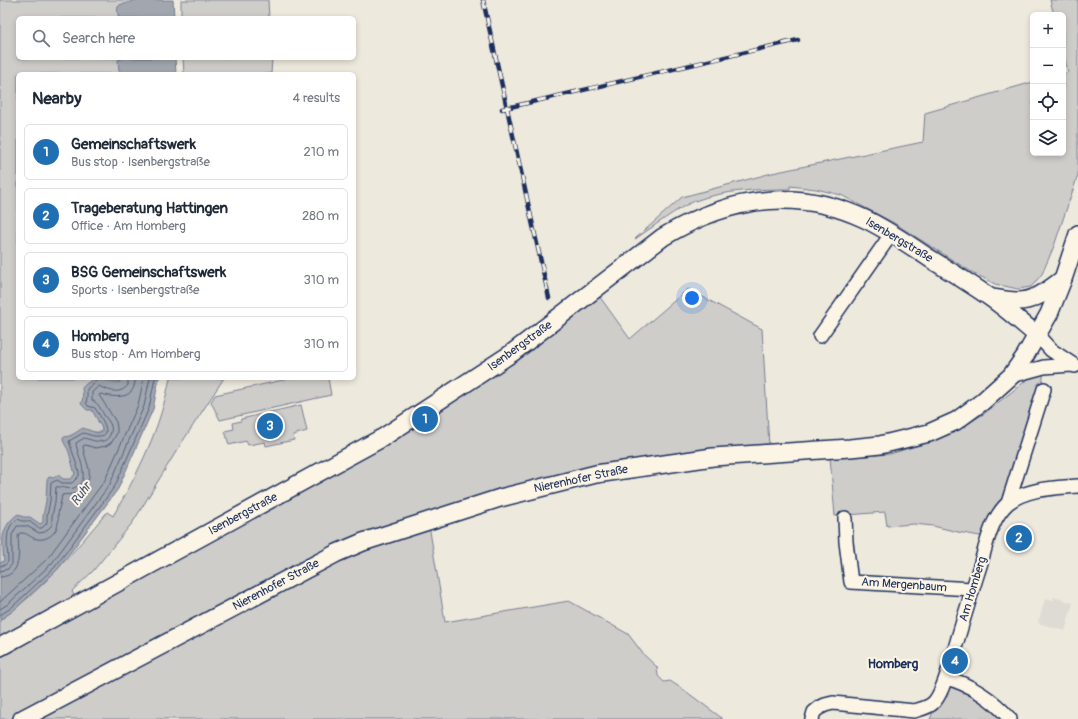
<!DOCTYPE html>
<html lang="en">
<head>
<meta charset="utf-8">
<style>
  body { margin:0; font-family:Pangolin,sans-serif; background:#f6f6f7; color:#1f2937 }
  .controls { position:absolute; right:12px; top:12px; display:grid; overflow:hidden; border-radius:6px; box-shadow:0 2px 6px #0003 }
  .controls button { width:36px; height:36px; display:grid; place-items:center; padding:0; border:0; border-bottom:1px solid #e0e1e3; background:#fff; color:#1f2937; font:20px sans-serif }
  .you { position:absolute; left:692px; top:298px; width:14px; height:14px; margin:-10px; border:3px solid #fff; border-radius:50%; background:#1a73e8; box-shadow:0 0 0 6px #1a73e833 }
  .badge { display:grid; place-items:center; width:26px; height:26px; border-radius:50%; background:#1f6fb2; color:#fff; font-size:13px; font-weight:700 }
  .pin { position:absolute; translate:-50% -50%; border:2px solid #fff; box-shadow:0 1px 4px #0006 }
  .list { margin:0; padding:0; list-style:none }
  h2 { display:flex; justify-content:space-between; align-items:center; height:52px; margin:0; padding:0 16px; font-size:17px }
  h2 small { font-size:13px; font-weight:400; color:#747a83 }
  .list li { display:grid; grid-template-columns:26px 1fr auto; gap:12px; align-items:center; box-sizing:border-box; height:56px; margin:0 8px 8px; padding:0 8px; border:1px solid #e0e1e3; border-radius:6px }
  .list b { display:block; font-size:15px; white-space:nowrap }
  .list p { margin:0; font-size:13px; white-space:nowrap; color:#747a83 }
  .list em { font-size:13px; font-style:normal; color:#747a83 }
  .icon { flex:none; width:22px; height:22px; fill:none; stroke:currentColor; stroke-width:2; stroke-linecap:round; stroke-linejoin:round }
  .map { position:relative; flex:none; width:1078px; height:719px; overflow:hidden }
  .search { position:absolute; background:#fff; box-shadow:0 2px 6px #0003; left:16px; top:16px; width:340px; height:44px; display:flex; align-items:center; gap:10px; box-sizing:border-box; padding:0 14px; border-radius:6px; color:#747a83; font-size:15px }
  .panel { position:absolute; background:#fff; box-shadow:0 2px 6px #0003; left:16px; top:72px; width:340px; height:308px; border-radius:6px }
  .map>svg:first-child { display:block }
  .built { fill:#dedbd4 }
  .green { fill:#cfcdca; stroke:#757e94 }
  .water { fill:#a2a7af; stroke:#6c778f }
  .lines { fill:none; stroke-linecap:round; stroke-linejoin:round }
  .shore { stroke:#515f7e; stroke-width:1 }
  .minor-casing { stroke:#1b2f5e; stroke-width:16 }
  .major-casing { stroke:#1b2f5e; stroke-width:20 }
  .minor { stroke:#fcf5e5; stroke-width:13 }
  .major { stroke:#fcf5e5; stroke-width:17 }
  .rail-casing { stroke:#1b2f5e; stroke-width:4.5 }
  .rail { stroke:#fcf5e5; stroke-width:3; stroke-dasharray:9; stroke-linecap:butt }
  .labels { text-anchor:middle; dominant-baseline:central; stroke-width:4; stroke-linejoin:round; paint-order:stroke }
  .street-label { font-size:12px; fill:#1b2f5e; stroke:#fcf5e5 }
  .water-label { font-size:13px; font-style:italic; fill:#445376; stroke:#fcf5e5 }
  .neighbourhood-label { font-size:13px; font-weight:bold; fill:#1b2f5e; stroke:#fcf5e5 }
</style>
</head>
<body>
<div class="map">
<svg width="1078" height="719" viewBox="0 0 1078 719">
  <rect width="100%" height="100%" fill="#eee9dd"/>
  <filter id="ink" filterUnits="userSpaceOnUse"><feTurbulence type="fractalNoise" baseFrequency=".025" numOctaves="2"/><feDisplacementMap in="SourceGraphic" scale="8" xChannelSelector="R" yChannelSelector="G"/><feConvolveMatrix kernelMatrix="1 2 1 2 8 2 1 2 1" color-interpolation-filters="sRGB"/></filter>
  <g filter="url(#ink)">
    <path class="built" d="M1054,597L1073,603L1065,631L1038,623L1045,599L1053,601Z"/>
    <path class="green" d="M0,0H146L148,18H18V58H152L154,74H18V378H119L120,382L112,381L98,421L102,428V432H94L74,470L75,474L44,522L0,573Z
      M181,0H268L269,18H181Z
      M1050,0H1078V175L1054,246L1042,274L1031,287L1018,289L995,284L970,271L894,223L841,195L816,189L790,186V189C760,189 724,190 695,201C677,208 652,228 635,239L682,197L772,173L923,142L925,113L1033,82V153H1063V74L1068,72L1063,51V15H1054Z
      M183,58H272L271,74H184Z
      M688,289L762,329L769,446L427,513L445,622L569,601L628,634L644,655L657,667L658,676L664,682L670,681L684,690L723,719H0V658L17,649L97,600L303,490L597,293L630,339Z
      M1043,373V379L1013,486C1005,497 991,507 988,521C986,526 986,532 985,537L958,532L933,526L914,524L887,526L885,512L835,516L830,458L864,456L890,454L935,440L958,430L985,413L1028,379Z
      M170,378H224L177,450L133,522L93,571L72,591L75,598L0,638V620C42,591 74,551 107,512L113,516C139,472 160,429 170,378Z
      M292,378H328L331,395L220,420L211,402L215,395Z
      M301,405L307,431L293,435L294,440L266,446L265,442L248,445L246,441L229,445L225,431L234,429L233,423L241,421V419Z
      M949,677L1005,719H930Z"/>
    <path class="water" d="M135,0H173L174,18H119C113,0 125,6 135,0Z
      M124,58H175L176,74H123L119,71L118,60Z
      M119,378H159L153,409L118,489L58,569L13,611L0,620V563L4,561C2,541 0,527 18,514L23,517H30L40,524L43,522V516L46,501L47,480L49,477L53,478L58,475L63,479H71L75,474C73,467 71,460 69,452C67,446 63,444 63,437C71,437 76,432 83,428L97,433L102,432V428L92,410H87L81,404L83,398L82,388C85,384 89,382 93,379L116,382H120Z"/>
    <g class="lines">
      <path class="shore" d="M0,566L5,565L8,562C8,547 3,527 18,519L22,521H29L38,528H42L47,523V516L50,501L51,483L57,480L62,483H72L79,476V472L69,441L83,433C88,434 94,437 99,436C115,436 99,415 95,408L88,406L86,403L87,398V389L95,382L96,378
        M0,571L8,569L12,564V535L17,526H27L39,533L45,532L52,525V516L55,502L56,487C61,486 68,490 74,488C93,481 77,456 76,443L84,438C92,440 105,446 110,435C111,432 112,429 111,426C110,422 106,418 104,415C100,408 99,404 92,400V392L99,386C108,391 121,395 128,385V378
        M0,577C22,576 19,553 18,536L20,533C27,532 30,538 37,539C47,541 57,533 58,523C59,520 58,517 58,514C59,508 61,502 62,495C66,494 72,495 77,493C80,492 82,489 84,487C96,473 84,461 83,446L85,445L96,448L106,446L112,442L117,433V428L116,422L99,395L101,394C116,398 136,400 135,378
        M0,602L47,559L105,480L138,405L144,378
        M0,609L8,604L52,563L110,484L144,406L150,378
        M0,615L11,608L55,567L115,486L149,408L155,378"/>
      <g class="minor-casing">
        <path id="minor" d="M820,336L892,233
          M1038,336L1051,350L1075,366
          M1011,376L1044,367L1071,365
          M1008,503L1044,389
          M845,518L846,542L851,582L972,589
          M946,678C970,684 994,700 1010,719
          M812,719L814,712L819,708L825,705L833,703L914,711C920,709 928,708 933,703C942,695 948,670 952,659C960,630 969,601 978,572C986,549 989,520 1008,503C1027,488 1055,488 1078,486"/>
      </g>
      <g class="major-casing">
        <path id="major" d="M992,298C1000,299 1008,301 1016,301C1035,302 1049,289 1063,279
          M0,647L382,438L512,353L663,237C727,198 795,186 865,219C888,230 908,244 929,258C950,271 971,284 991,298C1007,309 1022,323 1038,336
          M22,719L337,553L363,542L500,498L596,474L713,457L850,448L880,445L929,433L956,421L982,402L1011,376L1025,356L1049,314L1063,279L1078,234"/>
      </g>
      <use href="#minor" class="minor"/>
      <use href="#major" class="major"/>
      <g class="rail-casing">
        <path id="rail" d="M483,0L549,298
          M502,109L798,40"/>
      </g>
      <use href="#rail" class="rail"/>
    </g>
  </g>
  <g class="labels">
    <g class="street-label">
      <text transform="translate(899 240) rotate(31)">Isenbergstraße</text>
      <text transform="translate(520 346) rotate(-36)">Isenbergstraße</text>
      <text transform="translate(581 479) rotate(-12)">Nierenhofer Straße</text>
      <text transform="translate(243 514) rotate(-28)">Isenbergstraße</text>
      <text transform="translate(276 585) rotate(-28)">Nierenhofer Straße</text>
      <text transform="translate(904 585) rotate(4)">Am Mergenbaum</text>
      <text transform="translate(973 589) rotate(-73)">Am Homberg</text>
    </g>
    <g class="water-label">
      <text transform="translate(81 494) rotate(-54)">Ruhr</text>
    </g>
    <g class="neighbourhood-label">
      <text x="893" y="664">Homberg</text>
    </g>
  </g>
</svg>
<div class="controls">
<button>+</button>
<button>−</button>
<button><svg class="icon" aria-label="locate" viewBox="0 0 24 24"><circle cx="12" cy="12" r="6"/><path d="M12 2v4M12 18v4M2 12h4M18 12h4"/></svg></button>
<button><svg class="icon" aria-label="layers" viewBox="0 0 24 24"><path d="M12 4l9 5-9 5-9-5zM3 14l9 5 9-5"/></svg></button>
</div>
<div class="you"></div>
<div class="pin badge" style="left:425px;top:419px">1</div>
<div class="pin badge" style="left:1019px;top:538px">2</div>
<div class="pin badge" style="left:270px;top:426px">3</div>
<div class="pin badge" style="left:955px;top:661px">4</div>
<div class="search"><svg class="icon" aria-label="search" viewBox="0 0 24 24"><circle cx="10" cy="10" r="6"/><path d="M15 15l6 6"/></svg>Search here</div>
<section class="panel">
<h2>Nearby<small>4 results</small></h2>
<ul class="list">
<li><span class="badge">1</span><div><b>Gemeinschaftswerk</b><p>Bus stop · Isenbergstraße</p></div><em>210 m</em></li>
<li><span class="badge">2</span><div><b>Trageberatung Hattingen</b><p>Office · Am Homberg</p></div><em>280 m</em></li>
<li><span class="badge">3</span><div><b>BSG Gemeinschaftswerk</b><p>Sports · Isenbergstraße</p></div><em>310 m</em></li>
<li><span class="badge">4</span><div><b>Homberg</b><p>Bus stop · Am Homberg</p></div><em>310 m</em></li>
</ul>
</section>
</div>
</body>
</html>
